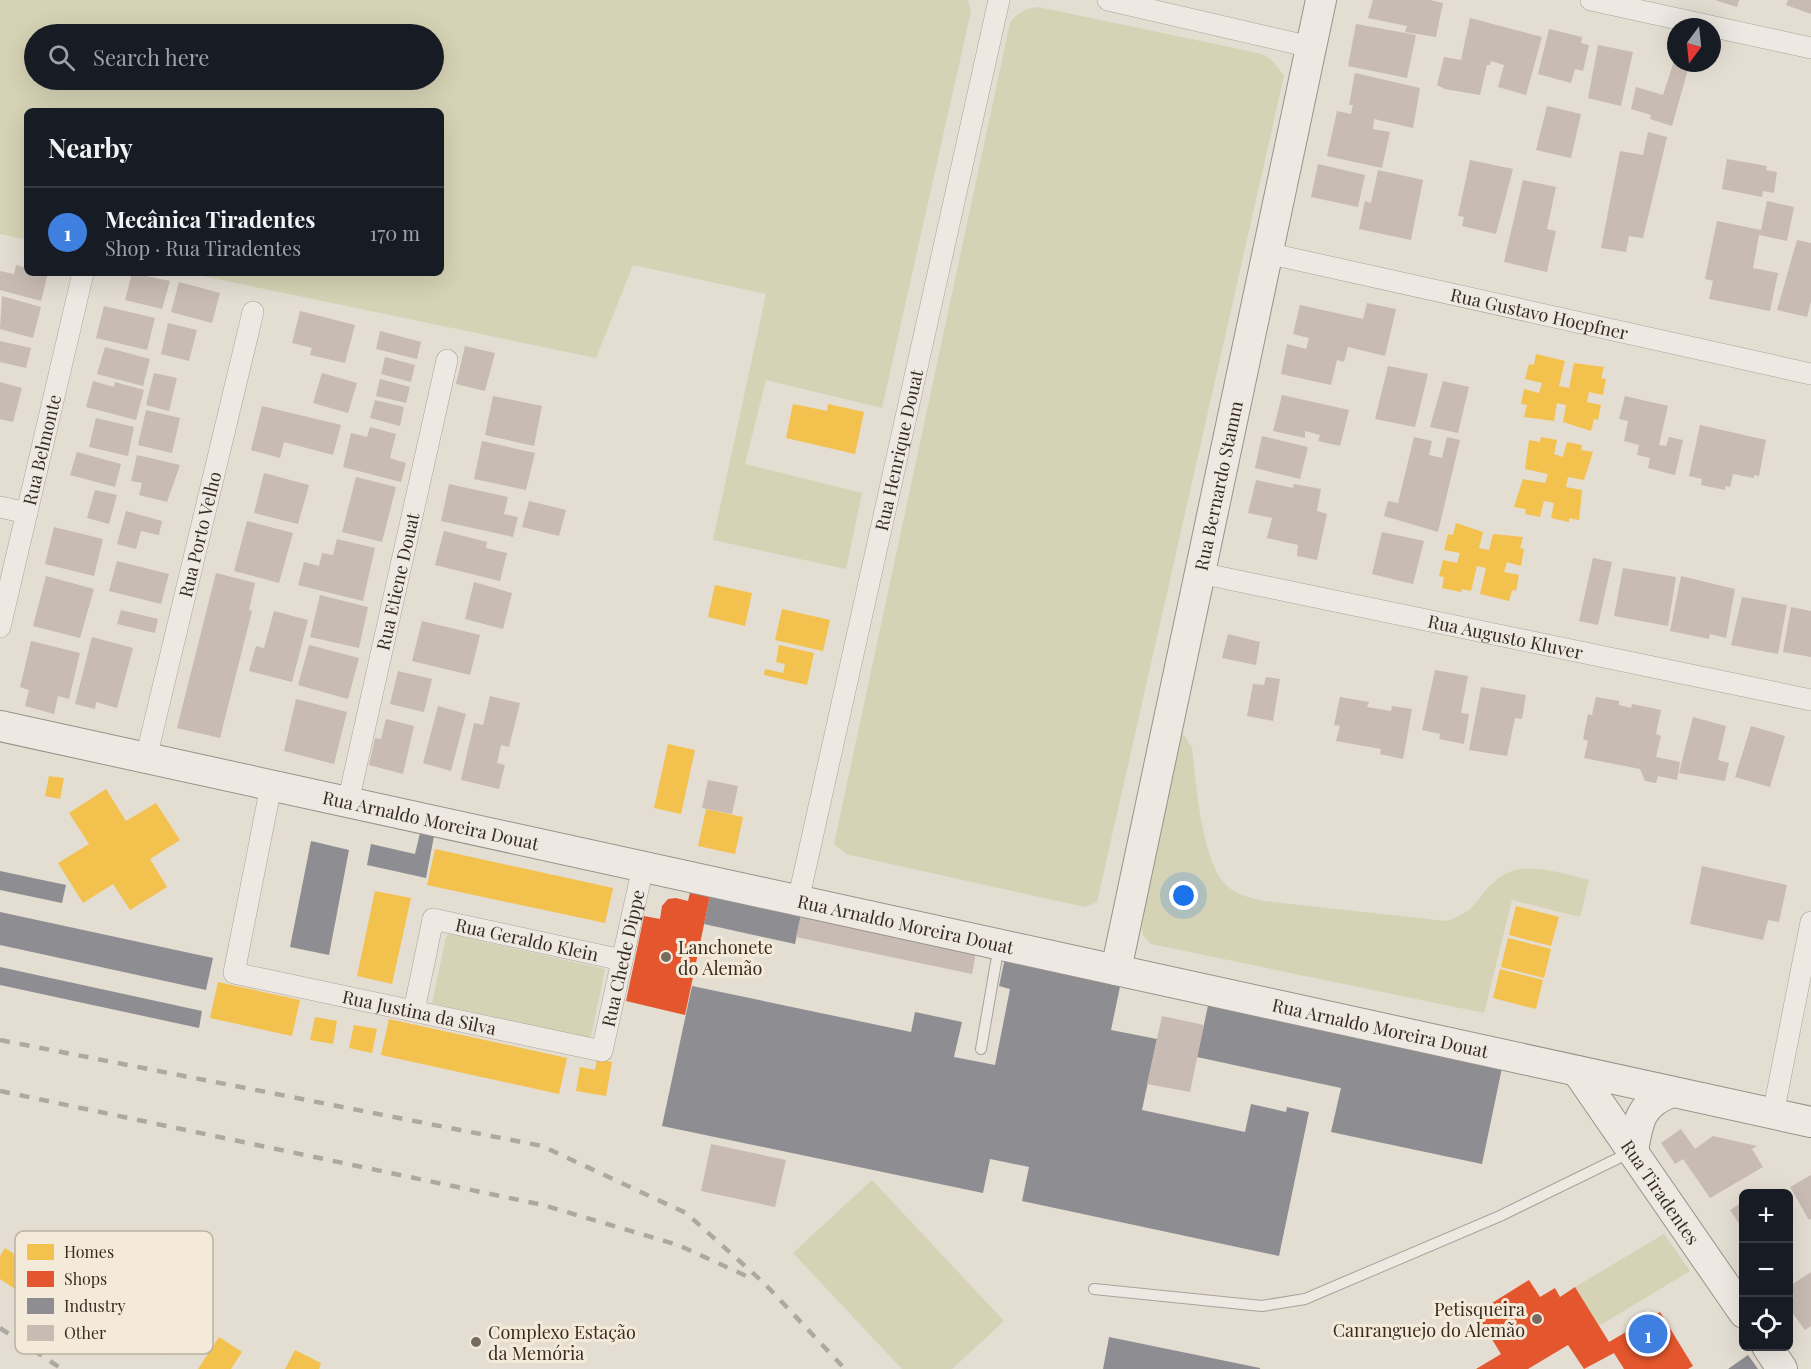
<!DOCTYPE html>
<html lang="en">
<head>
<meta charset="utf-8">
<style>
  body { margin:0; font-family:"Playfair Display",serif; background:#20242c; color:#f1f3f6 }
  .controls { position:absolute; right:18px; bottom:18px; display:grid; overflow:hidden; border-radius:9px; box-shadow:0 6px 24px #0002 }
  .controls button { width:54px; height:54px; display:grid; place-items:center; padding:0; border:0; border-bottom:2px solid #363941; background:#171b24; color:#f1f3f6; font:30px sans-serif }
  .compass { position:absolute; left:1667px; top:18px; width:54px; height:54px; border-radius:50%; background:#171b24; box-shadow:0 6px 24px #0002; rotate:195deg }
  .you { position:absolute; left:1184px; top:896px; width:21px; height:21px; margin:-15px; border:4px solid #fff; border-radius:50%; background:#1a73e8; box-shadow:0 0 0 9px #1a73e833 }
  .badge { display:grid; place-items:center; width:39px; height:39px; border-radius:50%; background:#d93025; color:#fff; font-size:20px; font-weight:700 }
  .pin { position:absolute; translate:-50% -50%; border:3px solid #fff; box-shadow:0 2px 6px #0006 }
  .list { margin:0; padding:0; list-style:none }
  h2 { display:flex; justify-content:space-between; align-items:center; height:78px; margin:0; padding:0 24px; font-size:26px }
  h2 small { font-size:20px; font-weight:400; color:#9ea1a6 }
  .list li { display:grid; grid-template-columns:39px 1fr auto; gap:18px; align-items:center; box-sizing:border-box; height:90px; padding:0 24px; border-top:2px solid #363941 }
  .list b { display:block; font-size:22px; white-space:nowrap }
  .list p { margin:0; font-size:20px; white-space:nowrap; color:#9ea1a6 }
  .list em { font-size:20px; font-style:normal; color:#9ea1a6 }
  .icon { flex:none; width:33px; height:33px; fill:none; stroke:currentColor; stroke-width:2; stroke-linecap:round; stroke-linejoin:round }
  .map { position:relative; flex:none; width:1811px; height:1369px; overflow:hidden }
  .search { position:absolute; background:#171b24; box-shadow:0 6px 24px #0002; left:24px; top:24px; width:420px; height:66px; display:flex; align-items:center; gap:15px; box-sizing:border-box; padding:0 21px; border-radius:33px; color:#9ea1a6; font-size:22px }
  .panel { position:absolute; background:#171b24; box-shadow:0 6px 24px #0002; left:24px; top:108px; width:420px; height:168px; border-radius:9px }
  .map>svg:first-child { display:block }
  .green { fill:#d5d2b5; fill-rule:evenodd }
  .homes { fill:#f2c14e }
  .shops { fill:#e4572e }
  .industry { fill:#8d8d92 }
  .building { fill:#c7bbb3 }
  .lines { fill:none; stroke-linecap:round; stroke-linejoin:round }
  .lane-casing { stroke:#aaa29a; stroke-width:12 }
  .street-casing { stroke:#aaa29a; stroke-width:22 }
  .secondary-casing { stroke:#99928a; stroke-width:32 }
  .lane { stroke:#ede9e2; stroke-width:10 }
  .street { stroke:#ede9e2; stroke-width:21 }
  .secondary { stroke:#ede9e2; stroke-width:30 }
  .rail { stroke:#ada8a2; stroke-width:4.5; stroke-dasharray:10 10; stroke-linecap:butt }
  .poi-dot { fill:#756960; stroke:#f3ead9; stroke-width:2 }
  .labels { text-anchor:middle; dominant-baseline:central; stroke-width:6; stroke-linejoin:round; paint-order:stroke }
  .street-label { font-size:18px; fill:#392b22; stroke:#f3ead9 }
  .poi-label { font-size:18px; fill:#392b22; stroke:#f3ead9; text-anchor:start }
  .key { fill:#f3ead9; stroke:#bbb1a2; stroke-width:1.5 }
  .key-label { font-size:16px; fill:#392b22 }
</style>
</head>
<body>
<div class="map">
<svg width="1811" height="1369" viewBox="0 0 1811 1369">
  <rect width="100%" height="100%" fill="#e4ddd2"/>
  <path class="green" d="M0,0H968L971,11L882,408L766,380L745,464L862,493L846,569L713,540L766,294L633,265L596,358L188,273H441V111H27V240L0,234ZM434,34V80H34V34Z
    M1038,7L1258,53L1271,59L1284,76L1097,902L1085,907L846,854L834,844L1010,23C1018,12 1025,9 1038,7Z
    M1180,734L1185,736L1192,748C1196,782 1201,860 1226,885C1236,895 1251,898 1264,901L1446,921C1478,911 1473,901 1495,881C1519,858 1561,873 1589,880L1580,917L1512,900L1484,1013L1151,944L1143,935L1141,923Z
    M449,934L605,969L591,1036L587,1038L432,1003L446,937Z
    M872,1180L1004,1321L952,1369H902L793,1253Z
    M1664,1234L1690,1271L1599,1326L1575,1287Z"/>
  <path class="homes" d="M1536,354L1565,361L1559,386L1569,388L1574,363L1604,367L1601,378L1606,379L1603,395L1589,392L1587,402L1601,405L1598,420L1594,419L1591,431L1563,422L1566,405L1557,403L1554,421L1524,417L1527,405L1521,404L1524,389L1539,393L1542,383L1525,379L1529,364L1534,365Z
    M793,404L827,411L828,404L864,412L855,454L786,438Z
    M1541,437L1557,440L1554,454L1563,457L1567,442L1582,445L1581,450L1593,452L1584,480L1568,477L1566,487L1582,490L1579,520L1569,518V522L1551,518L1554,503L1544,501L1540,517L1525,514L1526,509L1514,507L1523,479L1545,483L1548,474L1525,469L1529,440L1540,442Z
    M1456,523L1483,532L1479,548L1489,550L1493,534L1523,537L1520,548L1524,549L1521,566L1507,562L1504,572L1519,575L1516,591L1512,590L1509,601L1480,594L1486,568L1477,566L1471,591L1462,589L1461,592L1442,588L1444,577L1439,576L1443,560L1457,563L1460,553L1444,550L1448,534L1453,535Z
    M715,585L752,593L745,626L708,617Z
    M782,609L830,620L823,651L775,640Z
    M779,645L814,653L807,685L764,675L765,669L783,673L785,664L776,662Z
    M668,744L695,750L681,814L654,808Z
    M49,776L64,778L60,799L45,796Z
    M106,789L126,821L156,803L180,840L150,859L167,887L130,910L113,884L83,903L58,863L89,844L69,813Z
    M706,809L743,817L735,854L698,846Z
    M435,849L613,888L605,923L427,885Z
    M375,891L411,898L392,984L357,976Z
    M1516,906L1559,917L1551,946L1509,935Z
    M1508,938L1551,949L1544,978L1501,967Z
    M1500,969L1543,980L1536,1009L1493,998Z
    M218,982L300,1000L292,1036L210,1018Z
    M315,1017L337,1021L333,1044L310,1040Z
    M389,1019L567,1058L559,1094L381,1055Z
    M354,1025L377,1029L372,1053L349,1048Z
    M597,1059L612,1062L606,1096L576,1091L580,1067L595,1070Z
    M5,1248L40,1271L24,1295L0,1279V1256Z
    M174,1281L199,1298L161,1355L137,1339Z
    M219,1337L242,1352L231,1369H198Z
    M295,1350L321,1363L319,1369H285Z"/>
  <path class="shops" d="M690,892L710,896L685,1015L626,1001L644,916L660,919L662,906L668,899L676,898L688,901Z
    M1529,1280L1540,1297L1555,1288L1560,1297L1575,1287L1609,1342L1660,1312L1693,1366L1688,1369H1624L1614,1353L1584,1369L1568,1345L1528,1369H1476L1501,1354L1476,1313Z"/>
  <path class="industry" d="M420,833L434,836L426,878L367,865L371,844L415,854Z
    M311,841L349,850L329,955L290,947Z
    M0,871L66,885L62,903L0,890Z
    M710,896L801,915L795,944L704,924Z
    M0,912L213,958L206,990L0,945Z
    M1005,958L1121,982L1111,1030L1157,1039L1142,1110L1245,1132L1251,1104L1286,1112L1287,1107L1309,1112L1279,1256L1022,1201L1029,1167L990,1159L983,1193L662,1126L692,986L911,1032L915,1012L962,1022L954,1057L995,1065L1010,989L999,986Z
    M0,967L202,1011L199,1028L0,985Z
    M1209,1001L1503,1063L1482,1164L1331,1132L1341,1088L1197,1057Z
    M1109,1337L1260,1368V1369H1103Z
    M1748,1355L1758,1369H1728Z"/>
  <path class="building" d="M1373,0H1430L1443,3L1436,37L1405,32L1407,26L1368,18Z
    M1715,0H1739L1737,7Z
    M1788,0H1811V14L1786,5Z
    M1470,18L1542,37L1526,95L1498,87L1504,65L1491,61L1490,65H1487L1480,95L1445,89L1437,85L1444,57L1461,60Z
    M1356,24L1416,35L1407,78L1348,66Z
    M1549,29L1582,37L1581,43L1589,45L1583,71L1575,69L1571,83L1538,74Z
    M1598,45L1633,52L1621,106L1588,98Z
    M1674,61L1689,66L1672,126L1650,119L1651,115L1631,109L1636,87L1663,95Z
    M1355,73L1420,88L1413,128L1374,119L1373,129L1390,132L1382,168L1327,156L1337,111L1351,114L1353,105H1349Z
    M1547,106L1581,114L1571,158L1536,150Z
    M1648,132L1667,137L1643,238L1629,236L1626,252L1601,248L1620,151L1643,155Z
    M1727,159L1767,166L1766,170L1777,172L1774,193L1763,191L1762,197L1722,189Z
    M1470,160L1513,169L1496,234L1462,226L1464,217L1458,216Z
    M1318,164L1365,175L1358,207L1311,197Z
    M1378,170L1423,180L1411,240L1359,229L1365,201L1371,203Z
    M1523,180L1556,187L1547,229L1556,231L1547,272L1504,262Z
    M1767,201L1794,207L1787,241L1759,235L1753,268L1778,273L1770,311L1709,299L1713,281L1705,279L1717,221L1761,230Z
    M1797,240L1811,243V301L1807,317L1777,310Z
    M16,265L27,268V273H48L41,301L0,290V271L14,274Z
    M132,273L170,281L162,309L125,300Z
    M179,282L220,293L212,323L171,312Z
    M2,296L41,307L33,338L0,329Z
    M1367,303L1396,309L1385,356L1348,347L1344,362L1337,360L1331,385L1281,374L1287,344L1306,349L1309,338L1293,334L1300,305L1363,319Z
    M104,306L155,318L147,350L96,338Z
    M300,311L355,325L345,363L310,355L312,348L292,343Z
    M168,323L197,330L189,361L161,354Z
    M380,331L421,342L417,359L376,349Z
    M0,341L31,348L26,368L0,362Z
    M465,346L495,353L485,391L456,384Z
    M105,347L150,359L143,386L97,374Z
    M385,357L415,365L411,382L381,374Z
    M1388,366L1428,374L1415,427L1375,419Z
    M154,373L177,378L169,411L146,405Z
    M322,373L357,383L348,413L313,403Z
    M380,379L410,387L406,403L376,396Z
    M93,381L114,387L115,382L144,390L136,420L86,407Z
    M1443,381L1469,387L1458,433L1430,427Z
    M0,382L22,388L13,422L0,419Z
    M1282,395L1349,410L1340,446L1318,441L1320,435L1305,431V438L1273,431Z
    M493,396L542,406L534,446L485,435Z
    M1625,396L1668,406L1659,445L1666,446L1669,437L1683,440L1675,475L1648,468L1650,458L1637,455L1639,445L1624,441L1628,421L1619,419Z
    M375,400L404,407L400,426L370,418Z
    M262,406L341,425L333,455L284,442L280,458L251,450Z
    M146,410L180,418L172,453L138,445Z
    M96,418L134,427L128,456L89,447Z
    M1700,425L1766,440L1759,476L1754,475V478L1733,474L1730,487L1725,486V490L1701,485L1702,479L1689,476Z
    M370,427L396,434L390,458L406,463L401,482L343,467L351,433L367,437Z
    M1262,436L1308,447L1300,479L1255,468Z
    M1414,437L1432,441L1429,455L1442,458L1447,437L1460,440L1438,532L1384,516L1388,501L1398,503Z
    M482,441L535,453L526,490L474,479Z
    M77,452L121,464L115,487L70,475Z
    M137,455L180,465L167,502L139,495L142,483L131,481Z
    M264,473L309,485L298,524L254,513Z
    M356,477L396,487L382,542L342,532Z
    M1256,480L1293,488L1294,484L1321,489L1317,511L1327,514L1317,560L1297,556L1298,545L1267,538L1272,518L1248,513Z
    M449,484L508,497L504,514L518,517L513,537L441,521Z
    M95,490L117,495L109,524L87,518Z
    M529,501L566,510L559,536L522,527Z
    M126,511L162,521L159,535L141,531L136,549L117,544Z
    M247,521L293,533L279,583L234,571Z
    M54,527L103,539L94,576L45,564Z
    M444,531L487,542L486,548L507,553L500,581L435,565Z
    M1382,532L1424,541L1413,584L1372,574Z
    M337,539L375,548L363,601L298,585L304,562L319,566L322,553L333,555Z
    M1593,558L1612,562L1598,625L1579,621Z
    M117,561L169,574L161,604L109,591Z
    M1623,568L1676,577L1668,626L1614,616Z
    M216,573L255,583L249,610L252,611L220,738L177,728Z
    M46,576L94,589L80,638L33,626Z
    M1681,576L1735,589L1726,638L1710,634L1709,639L1670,631Z
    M474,582L512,593L503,629L465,619Z
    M320,595L368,607L359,648L310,637Z
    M1742,597L1787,605L1778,654L1731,645Z
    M1791,607L1811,611V657L1783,652Z
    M121,610L158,619L155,633L117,624Z
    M274,611L308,620L292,682L249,671L256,646L264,648Z
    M422,621L480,635L470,675L412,661Z
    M1228,634L1260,642L1256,665L1222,658Z
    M92,637L133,648L117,708L96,702L95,709L75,704Z
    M31,641L80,653L69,699L58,696L54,714L25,706L29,690L20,687Z
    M309,645L359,658L348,699L298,685Z
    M1435,670L1468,676L1461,713L1469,714L1464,744L1439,739L1440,734L1422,730Z
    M398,671L432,679L424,712L390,704Z
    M1266,677L1280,679L1273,721L1247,716L1253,684L1264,685Z
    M1481,687L1526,695L1522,719L1515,718L1507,756L1469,750Z
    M490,696L520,703L509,747L501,745L497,763L505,765L499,789L461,780L474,723L483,725Z
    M1340,697L1369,702L1367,707L1391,711L1392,706L1412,709L1403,759L1380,754L1381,749L1336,741L1340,726L1334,725Z
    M1596,697L1619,701V705L1631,708L1632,704L1661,710L1656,734L1661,736L1656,757L1680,762L1677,780L1658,776L1656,783L1645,781L1640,769L1584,758L1588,741L1583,739L1588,714L1592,715Z
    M296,699L347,712L334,764L284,751Z
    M438,706L466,714L451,771L423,763Z
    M1693,717L1726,726L1718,760L1729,763L1725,781L1679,773Z
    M386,719L414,726L403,774L369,765L375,738L381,739Z
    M1751,726L1785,736L1770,787L1735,777Z
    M708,780L738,786L732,814L702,808Z
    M1702,866L1787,885L1779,922L1768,920L1763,940L1690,924Z
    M801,915L976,952L972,974L796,937Z
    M1162,1016L1204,1025L1190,1092L1147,1084Z
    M1681,1129L1695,1149L1713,1136L1757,1146L1752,1149L1763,1167L1710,1198L1683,1159L1675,1164L1661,1143Z
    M711,1144L786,1160L775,1207L701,1191Z
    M1811,1175V1219L1809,1220L1790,1187Z
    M1744,1201V1231L1730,1210Z
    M1811,1272V1326L1805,1330L1788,1307V1287Z"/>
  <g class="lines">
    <g class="lane-casing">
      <path id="lane" d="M981,1049L999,945
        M1094,1289L1262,1306L1305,1299L1500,1216L1631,1152"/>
    </g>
    <g class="street-casing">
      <g id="street">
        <path d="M1108,0L1311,47"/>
        <path d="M1591,0L1811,48"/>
        <path id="s1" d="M1267,253L1811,374"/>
        <path d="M0,507L27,513"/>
        <path id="s2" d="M1200,573L1811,700"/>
        <path id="s3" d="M0,627L83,273"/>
        <path id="s4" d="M146,758L253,312"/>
        <path id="s5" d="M271,786L234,973L602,1051L643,867"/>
        <path id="s6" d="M348,802L447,360"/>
        <path id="s7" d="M798,901L999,0"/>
        <path id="s8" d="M414,1011L433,919L622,960"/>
        <path d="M1773,1114L1811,922"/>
      </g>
    </g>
    <g class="secondary-casing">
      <g id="secondary">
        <path id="s9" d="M0,726L1811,1122"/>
        <path id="s10" d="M1116,970L1321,0"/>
        <path id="s11" d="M1577,1071L1744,1313"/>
        <path d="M1633,1151C1638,1120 1641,1103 1672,1092"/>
        <path d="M1767,1346L1782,1369"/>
      </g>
    </g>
    <use href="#lane" class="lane"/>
    <use href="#street" class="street"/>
    <use href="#secondary" class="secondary"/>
    <path class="rail" d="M0,1040L542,1146L686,1213L764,1283L845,1369
      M0,1091L543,1205L678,1245L753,1279
      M0,1328L62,1369"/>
  </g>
  <g class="poi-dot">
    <circle cx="666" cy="957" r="6"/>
    <circle cx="1537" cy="1319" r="6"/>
    <circle cx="476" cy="1342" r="6"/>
  </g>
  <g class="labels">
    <g class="street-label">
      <text stroke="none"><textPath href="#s1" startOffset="279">Rua Gustavo Hoepfner</textPath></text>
      <text stroke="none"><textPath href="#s3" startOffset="182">Rua Belmonte</textPath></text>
      <text stroke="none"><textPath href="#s7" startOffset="462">Rua Henrique Douat</textPath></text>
      <text stroke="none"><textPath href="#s10" startOffset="495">Rua Bernardo Stamm</textPath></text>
      <text stroke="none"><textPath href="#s4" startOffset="230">Rua Porto Velho</textPath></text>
      <text stroke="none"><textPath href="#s6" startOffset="226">Rua Etiene Douat</textPath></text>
      <text stroke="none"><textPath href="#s2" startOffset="312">Rua Augusto Kluver</textPath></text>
      <text stroke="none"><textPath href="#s9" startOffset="441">Rua Arnaldo Moreira Douat</textPath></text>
      <text stroke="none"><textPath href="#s9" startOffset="927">Rua Arnaldo Moreira Douat</textPath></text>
      <text stroke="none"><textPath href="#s8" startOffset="190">Rua Geraldo Klein</textPath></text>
      <text stroke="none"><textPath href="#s5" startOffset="662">Rua Chede Dippe</textPath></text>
      <text stroke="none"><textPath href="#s5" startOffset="380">Rua Justina da Silva</textPath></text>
      <text stroke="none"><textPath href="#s9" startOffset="1413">Rua Arnaldo Moreira Douat</textPath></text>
      <text stroke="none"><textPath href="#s11" startOffset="147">Rua Tiradentes</textPath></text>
    </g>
    <g class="poi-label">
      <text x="678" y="947">Lanchonete<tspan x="678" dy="21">do Alemão</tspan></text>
      <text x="1525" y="1309" text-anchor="end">Petisqueira<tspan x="1525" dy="21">Canranguejo do Alemão</tspan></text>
      <text x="488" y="1332">Complexo Estação<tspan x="488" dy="21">da Memória</tspan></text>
    </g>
  </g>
  <rect x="15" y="1231" width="198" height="123" rx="9" class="key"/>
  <rect x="27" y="1244" width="27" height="16" fill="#f2c14e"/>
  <rect x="27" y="1271" width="27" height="16" fill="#e4572e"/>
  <rect x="27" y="1298" width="27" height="16" fill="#8d8d92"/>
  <rect x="27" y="1325" width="27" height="16" fill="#c7bbb3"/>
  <g class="key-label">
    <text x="64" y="1258">Homes</text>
    <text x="64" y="1285">Shops</text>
    <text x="64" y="1312">Industry</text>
    <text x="64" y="1339">Other</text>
  </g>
</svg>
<div class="controls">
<button>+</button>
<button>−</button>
<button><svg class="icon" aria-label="locate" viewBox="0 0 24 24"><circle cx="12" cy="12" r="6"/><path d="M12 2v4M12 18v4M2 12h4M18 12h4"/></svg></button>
</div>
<svg class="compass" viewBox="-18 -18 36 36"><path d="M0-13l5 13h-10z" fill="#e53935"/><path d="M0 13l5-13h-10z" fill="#9ea1a6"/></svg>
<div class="you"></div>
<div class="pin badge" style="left:1648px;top:1334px;background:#3f7fe0">1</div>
<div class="search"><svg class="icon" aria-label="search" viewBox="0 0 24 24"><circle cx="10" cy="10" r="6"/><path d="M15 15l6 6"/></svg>Search here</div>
<section class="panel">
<h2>Nearby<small></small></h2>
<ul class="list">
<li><span class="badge" style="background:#3f7fe0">1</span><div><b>Mecânica Tiradentes</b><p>Shop · Rua Tiradentes</p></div><em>170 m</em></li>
</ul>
</section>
</div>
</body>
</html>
